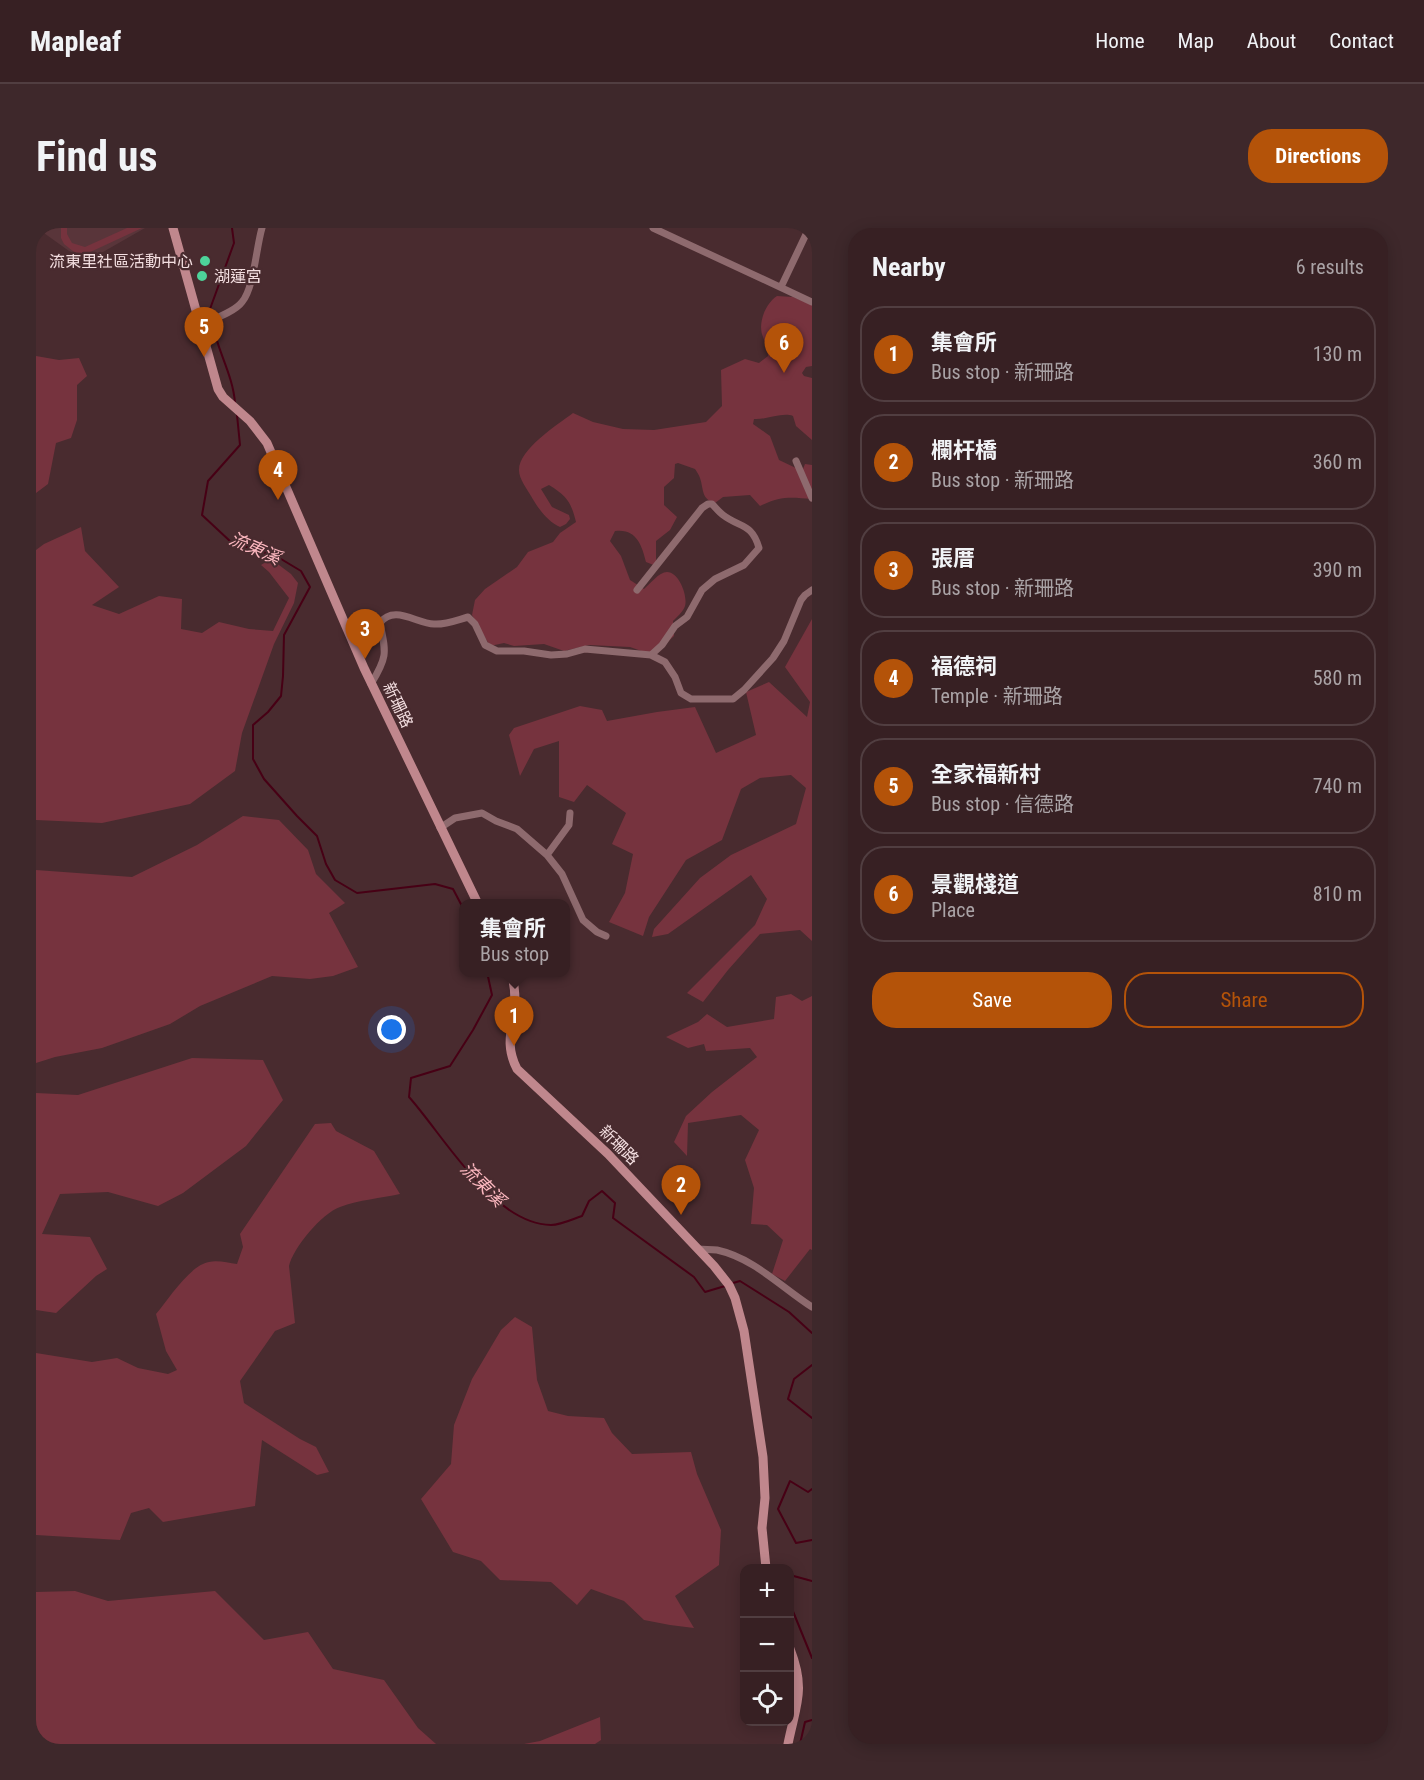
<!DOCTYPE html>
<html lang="en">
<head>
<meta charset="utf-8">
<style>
  body { margin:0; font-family:"Roboto Condensed","Noto Sans TC",sans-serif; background:#3e282b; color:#f1f3f6 }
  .controls { position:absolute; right:18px; bottom:18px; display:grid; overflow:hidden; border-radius:12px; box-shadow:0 3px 15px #0003 }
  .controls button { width:54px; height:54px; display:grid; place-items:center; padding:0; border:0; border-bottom:2px solid #513e41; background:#372023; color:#f1f3f6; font:30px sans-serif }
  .you { position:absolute; left:356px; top:802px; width:21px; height:21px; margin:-15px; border:4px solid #fff; border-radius:50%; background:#1a73e8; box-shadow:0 0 0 9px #1a73e833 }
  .badge { display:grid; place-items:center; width:39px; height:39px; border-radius:50%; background:#b45309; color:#fff; font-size:20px; font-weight:700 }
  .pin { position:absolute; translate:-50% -50px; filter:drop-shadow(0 2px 3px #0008) }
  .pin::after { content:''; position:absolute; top:32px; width:21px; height:18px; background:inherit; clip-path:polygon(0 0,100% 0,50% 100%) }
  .popup { position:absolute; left:423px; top:671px; width:111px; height:78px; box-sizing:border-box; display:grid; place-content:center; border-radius:12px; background:#372023; filter:drop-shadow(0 2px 4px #0005); font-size:20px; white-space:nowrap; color:#aaa3a6 }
  .popup b { font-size:22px; color:#f1f3f6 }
  .popup::after { content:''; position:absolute; left:50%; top:100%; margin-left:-12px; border:12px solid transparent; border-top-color:#372023 }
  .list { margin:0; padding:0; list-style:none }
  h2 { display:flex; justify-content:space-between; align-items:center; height:78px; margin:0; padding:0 24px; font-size:26px }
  h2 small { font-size:20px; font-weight:400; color:#aaa3a6 }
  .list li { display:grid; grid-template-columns:39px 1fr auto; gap:18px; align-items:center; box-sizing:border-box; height:96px; margin:0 12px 12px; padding:0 12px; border:2px solid #513e41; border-radius:24px }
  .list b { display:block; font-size:22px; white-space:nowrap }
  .list p { margin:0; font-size:20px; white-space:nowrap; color:#aaa3a6 }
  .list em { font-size:20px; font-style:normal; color:#aaa3a6 }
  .actions { display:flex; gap:12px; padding:18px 24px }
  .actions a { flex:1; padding:14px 0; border:2px solid #b45309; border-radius:24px; text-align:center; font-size:21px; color:#b45309 }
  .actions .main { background:#b45309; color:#fff }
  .icon { flex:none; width:33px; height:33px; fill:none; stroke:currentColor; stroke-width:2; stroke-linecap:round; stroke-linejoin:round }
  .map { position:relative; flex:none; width:776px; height:1516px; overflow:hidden; border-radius:24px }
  header { display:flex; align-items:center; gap:36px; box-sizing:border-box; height:84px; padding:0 30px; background:#372023; border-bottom:2px solid #513e41 }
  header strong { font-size:28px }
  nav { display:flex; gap:33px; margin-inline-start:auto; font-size:21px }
  .intro { display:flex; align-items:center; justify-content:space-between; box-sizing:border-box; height:144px; padding:0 36px }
  h1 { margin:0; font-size:42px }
  .button { padding:15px 27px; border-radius:24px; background:#b45309; color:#fff; font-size:21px; font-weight:700 }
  main { display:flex; gap:36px; padding:0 36px }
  aside { flex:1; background:#372023; border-radius:24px; box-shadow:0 3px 15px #0003 }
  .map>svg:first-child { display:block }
  .built { fill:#59353a }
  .green { fill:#76333e }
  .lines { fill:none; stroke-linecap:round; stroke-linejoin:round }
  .stream { stroke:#470015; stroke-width:2 }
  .street { stroke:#8e6a6e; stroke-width:7 }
  .secondary { stroke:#c0878d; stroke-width:9 }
  .poi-dot { fill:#4dd39a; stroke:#492b2f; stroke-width:2 }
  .labels { text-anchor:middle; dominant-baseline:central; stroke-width:4.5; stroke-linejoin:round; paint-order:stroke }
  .poi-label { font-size:16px; fill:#f3dee0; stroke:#492b2f; text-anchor:end }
  .street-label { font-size:16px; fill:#f3dee0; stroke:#492b2f }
  .water-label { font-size:18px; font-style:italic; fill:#fcb7bf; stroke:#492b2f }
</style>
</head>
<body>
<header>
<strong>Mapleaf</strong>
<nav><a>Home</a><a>Map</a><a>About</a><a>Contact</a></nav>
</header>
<div class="intro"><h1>Find us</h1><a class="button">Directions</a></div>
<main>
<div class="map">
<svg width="776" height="1516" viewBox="0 0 776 1516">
  <rect width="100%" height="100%" fill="#492b2f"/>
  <path class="built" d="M1,0H109L67,24L44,28L33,23Z"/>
  <path class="green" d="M25,0H31V6L36,15L49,19L91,0H106L50,26L38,24L28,16L25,10Z
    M741,68L757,69L776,77V138L770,139L766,145L768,148L776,150V212L760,198L757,188C746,184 730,192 718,191L717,196L734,208L743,232L762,241H767L769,236L776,237V271C754,269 744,268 724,278L714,267L687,269L679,275C665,271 668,262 664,250C663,247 661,244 659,241L642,235L639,236L638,250L628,259V277L641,289L634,302L620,313V338L610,334C606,317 600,300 579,303L574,313L585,328L594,352L608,361C614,356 623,344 631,344C643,344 652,368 649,378C647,384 641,389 637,393L638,408L625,420L611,425L594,419L553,417L528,423L508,416L478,418L468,415L454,418L436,387L439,372L449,361L481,339L492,324L517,314L524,305L540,294C535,274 531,268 513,257L505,261L516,279L533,287L534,291L530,296L524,299C512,294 501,279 495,268C491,261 483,251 483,242C483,221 521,197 537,185L557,194L587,201L618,202L670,194L686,178L685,142L709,131L723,135L732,128C732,116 730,118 727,109C721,95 730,75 741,68Z
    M0,128L23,132L43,130L51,148L41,157V192L35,210L20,215L12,256L0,265Z
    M45,299L49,323L83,359L56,377L83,386L123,368L146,371L145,401L166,405L183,394L213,401L237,403L253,370L233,344L225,337L235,331L255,346L262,355L258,375L238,416L206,505L199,543L154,576L66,595L0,592V322L8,316Z
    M776,391V713L764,702L724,706L692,742L667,774L651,765L719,697L731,671L715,647L632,706L616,709L618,701L664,650L695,627L760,596L770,560L755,547L724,550L705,561L686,612L650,632L613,689L607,708L573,694L589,665L597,626L576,616L590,585L551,557L538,574L523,569V513L498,521L484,548L473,507L478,500L544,478L566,482L571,493L621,484L659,479L680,525L720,507L710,464L733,454L771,489L774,474L749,439Z
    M207,588L243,592L272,622L280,646L309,675L293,685L322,739L297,748L274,751L236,748L164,778L134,796L66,820L19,829L0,835V642L96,649L161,617Z
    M755,766L766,773L776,768V1022L774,1021L749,1053L736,1046L747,1012L731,997L715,996L718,960L709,932L723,902L705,887L652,895L651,928L638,914L650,888L676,864L721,829L714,820L670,823L668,816L652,820L630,809L662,794L671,786L691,799L738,791L740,769Z
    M156,830L227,832L247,872L210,918L147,965L122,978L72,964L24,966L6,1006L54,1009L71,1041L60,1048L20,1085L0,1082V865L42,867Z
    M295,895L300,903L338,923L364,966C345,970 323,972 304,979C286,985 257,1020 253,1038L259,1095L239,1103L204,1153L208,1175L264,1211L280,1219L293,1244L281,1247L226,1212L219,1278L127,1294L113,1280L95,1285L84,1312L0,1307V1125L56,1134L81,1130L102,1140L132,1146L141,1142L130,1123L120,1086C132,1072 154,1037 173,1034C182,1032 192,1035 201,1036L207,1019L204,1006L279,896Z
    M479,1089L496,1099L501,1152L512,1183L532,1188L568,1190L576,1205L596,1226L655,1224L661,1246L685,1302L683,1337L639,1368L658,1400L634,1397L608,1392L588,1373L555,1361L541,1377L515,1354L464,1352L445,1333L417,1324L385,1271L415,1236L418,1197L436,1151L465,1102Z
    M39,1363L72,1373L179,1363L228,1412L272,1404L297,1441L348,1452L382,1500L400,1516H0V1364Z
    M564,1489L565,1512L559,1516H488L504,1513Z"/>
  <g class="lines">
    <path class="stream" d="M176,89L174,81L198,15L196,0
      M176,94C181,122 197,147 199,175
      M201,187L204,217L172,253L166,287L195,314L240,328L265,343L274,359L248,407L247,448L245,468L232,484L217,497V531L228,551L261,588L281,608L290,636L299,652L321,665L399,656L417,661L427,680
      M451,744L456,767L437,802L414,838L375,850L373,869C408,908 457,996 515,997C525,997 537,991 546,988L553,973L566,963L579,975L577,990L658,1049L669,1064L689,1058
      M697,1055L704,1053L753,1084L776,1105
      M776,1137L758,1151L752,1171L776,1190
      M776,1261L772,1264L754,1253L742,1281L760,1315L776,1312
      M754,1353V1347L776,1353
      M754,1376L776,1430
      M764,1516L769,1494L776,1492"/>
    <path class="street" d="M617,0L776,74
      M745,59L773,0
      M164,97C175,92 199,84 206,74C218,60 220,20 226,0
      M760,233L776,270
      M601,362L666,280L672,276H676C680,280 683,284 687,287C704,300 716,295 723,320L708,337L679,351L666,362L651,389L639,398L626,417L615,427
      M335,456C352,428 350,425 344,395C358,376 381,396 398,396C409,397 421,392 432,389L439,396L449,417L461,423H488L515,427L531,426L549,421L615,427L629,434L639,449L645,465L655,471H697L708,462L737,430L748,413L765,372L769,367L776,362
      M404,600L419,590L446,585L460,593L481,601L511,627L526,646L547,692L561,704L570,708
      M511,627L533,597L534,585
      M662,1021C668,1022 675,1021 681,1022C718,1030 746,1060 776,1079"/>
    <path class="secondary" d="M137,0L182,161L187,169L214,193L231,215L328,440L442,676
      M475,744C478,754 479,764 479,774C477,799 468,816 481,841L572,926L678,1038L693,1057L699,1070L708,1103L727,1229L729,1270L726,1300L730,1340
      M752,1516C760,1476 770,1462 754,1421"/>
  </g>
  <g class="poi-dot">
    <circle cx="169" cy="33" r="6"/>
    <circle cx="166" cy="48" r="6"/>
  </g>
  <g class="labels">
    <g class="poi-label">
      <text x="157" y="33">流東里社區活動中心</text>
      <text x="178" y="48" text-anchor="start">湖蓮宮</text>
    </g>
    <g class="street-label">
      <text transform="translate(362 477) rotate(65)">新珊路</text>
      <text transform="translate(583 917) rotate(45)">新珊路</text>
    </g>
    <g class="water-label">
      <text transform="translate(219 320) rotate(24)">流東溪</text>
      <text transform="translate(447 956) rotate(45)">流東溪</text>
    </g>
  </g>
</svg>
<div class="controls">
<button>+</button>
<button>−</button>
<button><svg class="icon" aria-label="locate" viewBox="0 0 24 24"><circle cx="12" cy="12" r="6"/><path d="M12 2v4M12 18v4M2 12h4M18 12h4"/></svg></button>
</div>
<div class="you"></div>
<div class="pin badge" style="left:478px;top:818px">1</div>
<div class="popup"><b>集會所</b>Bus stop</div>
<div class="pin badge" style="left:645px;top:987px">2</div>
<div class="pin badge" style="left:329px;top:431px">3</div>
<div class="pin badge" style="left:242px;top:272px">4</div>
<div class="pin badge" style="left:168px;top:129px">5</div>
<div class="pin badge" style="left:748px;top:145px">6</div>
</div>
<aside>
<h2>Nearby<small>6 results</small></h2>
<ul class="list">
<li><span class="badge">1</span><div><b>集會所</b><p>Bus stop · 新珊路</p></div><em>130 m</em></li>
<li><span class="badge">2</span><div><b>欄杆橋</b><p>Bus stop · 新珊路</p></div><em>360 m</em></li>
<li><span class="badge">3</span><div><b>張厝</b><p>Bus stop · 新珊路</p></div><em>390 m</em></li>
<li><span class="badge">4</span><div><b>福德祠</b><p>Temple · 新珊路</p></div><em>580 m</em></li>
<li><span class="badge">5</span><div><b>全家福新村</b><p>Bus stop · 信德路</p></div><em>740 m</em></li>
<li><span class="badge">6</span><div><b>景觀棧道</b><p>Place</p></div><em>810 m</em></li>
</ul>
<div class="actions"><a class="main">Save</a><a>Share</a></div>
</aside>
</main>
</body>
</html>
